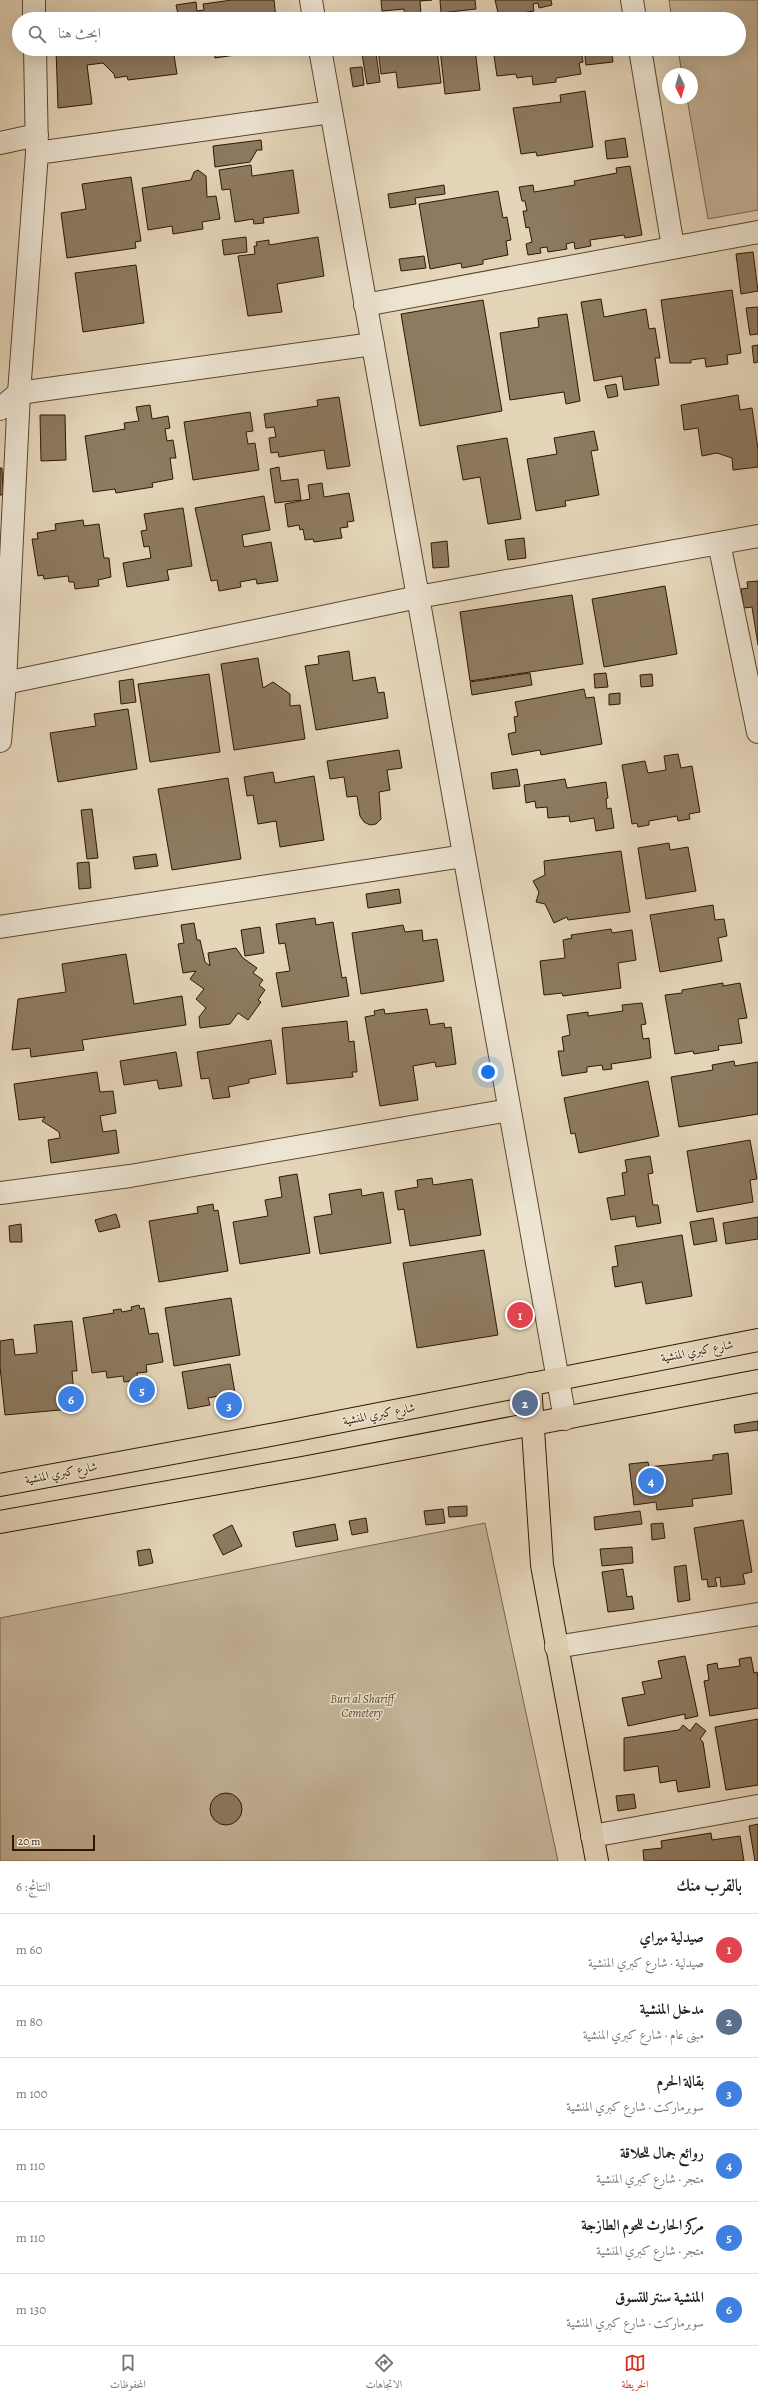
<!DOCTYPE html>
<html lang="ar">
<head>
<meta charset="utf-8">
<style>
  body { margin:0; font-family:Alegreya,Amiri,serif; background:#f6f6f6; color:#222; direction:rtl }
  .compass { position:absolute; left:662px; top:68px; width:36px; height:36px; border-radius:50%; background:#fff; box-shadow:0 4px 16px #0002; rotate:175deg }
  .scale { position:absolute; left:12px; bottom:10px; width:83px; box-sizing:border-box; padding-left:4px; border:2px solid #2f1800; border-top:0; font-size:11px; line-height:14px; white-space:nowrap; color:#2f1800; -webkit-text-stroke:3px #ede4d2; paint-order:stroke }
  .you { position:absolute; left:488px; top:1072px; width:14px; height:14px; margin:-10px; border:3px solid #fff; border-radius:50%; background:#1a73e8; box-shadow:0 0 0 6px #1a73e833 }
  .badge { display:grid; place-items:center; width:26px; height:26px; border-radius:50%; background:#d93025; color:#fff; font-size:13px; font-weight:700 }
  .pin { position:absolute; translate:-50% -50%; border:2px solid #fff; box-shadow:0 1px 4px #0006 }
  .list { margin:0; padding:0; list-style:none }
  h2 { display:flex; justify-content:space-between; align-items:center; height:52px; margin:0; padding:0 16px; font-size:17px }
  h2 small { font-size:13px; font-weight:400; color:#767676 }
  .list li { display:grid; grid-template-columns:26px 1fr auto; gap:12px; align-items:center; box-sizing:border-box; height:72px; padding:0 16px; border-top:1px solid #e0e0e0 }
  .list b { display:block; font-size:15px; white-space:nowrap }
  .list p { margin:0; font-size:13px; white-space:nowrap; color:#767676 }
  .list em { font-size:13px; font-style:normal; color:#767676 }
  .icon { flex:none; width:22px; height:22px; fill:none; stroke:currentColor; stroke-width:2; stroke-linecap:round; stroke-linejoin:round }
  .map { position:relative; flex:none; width:758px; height:1861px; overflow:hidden; direction:ltr }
  .search { position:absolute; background:#fff; box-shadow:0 4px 16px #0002; left:12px; right:12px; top:12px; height:44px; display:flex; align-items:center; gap:10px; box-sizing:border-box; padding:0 14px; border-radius:22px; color:#767676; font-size:15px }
  .sheet { height:484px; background:#fff }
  nav { display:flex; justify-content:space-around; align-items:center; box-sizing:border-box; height:56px; border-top:1px solid #e0e0e0; background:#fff; font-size:11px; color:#767676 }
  nav a { display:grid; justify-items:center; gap:2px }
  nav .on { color:#d93025 }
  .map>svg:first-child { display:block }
  .green { fill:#c5b59a; stroke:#7a664d }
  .building { fill:#8d7a60; stroke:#2f1800 }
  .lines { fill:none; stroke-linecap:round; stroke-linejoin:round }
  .minor-casing { stroke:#5c472e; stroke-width:24 }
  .major-casing { stroke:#2f1800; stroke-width:24 }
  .minor { stroke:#ede4d2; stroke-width:22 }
  .major { stroke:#e4d5b9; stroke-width:22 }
  .labels { text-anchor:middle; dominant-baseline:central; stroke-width:3; stroke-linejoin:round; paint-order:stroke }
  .street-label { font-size:12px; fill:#2f1800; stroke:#ede4d2 }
  .park-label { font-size:12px; font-style:italic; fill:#5c472e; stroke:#ede4d2 }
</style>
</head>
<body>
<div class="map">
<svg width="758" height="1861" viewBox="0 0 758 1861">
  <rect width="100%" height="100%" fill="#e4d5b9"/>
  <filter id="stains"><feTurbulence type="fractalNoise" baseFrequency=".005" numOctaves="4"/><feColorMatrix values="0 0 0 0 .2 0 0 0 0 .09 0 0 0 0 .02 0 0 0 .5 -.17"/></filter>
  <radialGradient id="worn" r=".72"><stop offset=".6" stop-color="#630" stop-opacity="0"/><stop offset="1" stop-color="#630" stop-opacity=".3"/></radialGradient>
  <path class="green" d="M669,0H758V210L708,219L687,98H692V74H682L678,49H739V19H672Z
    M485,1523L558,1861H0V1618Z"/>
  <path class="building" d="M232,0H274L276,19H179L176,5L196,2L197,11L204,10L203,4Z
    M381,0H432L420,1L421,14L405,16L404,9L382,11Z
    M440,0H475L476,9L441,13Z
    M495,0H551L552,5L539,8L538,3L533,4L534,11L499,17Z
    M151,13L152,19H113Z
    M56,49H173L177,74L128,80L127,76L115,78L114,74L103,63L87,65L92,104L58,108Z
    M214,49H241L242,54L215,58Z
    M378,49H437L441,83L398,88L396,72L381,74Z
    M440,49H475L480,90L445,94Z
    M493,49H581L583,62L579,63L581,74L556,78V82L533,85L532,76L517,78L516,74L497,76Z
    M584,49H611L613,62L586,65Z
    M376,53L380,82L367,84L362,54Z
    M362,67L364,85L353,87L350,68Z
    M585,91L593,147L537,156L536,152L521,154L513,108L561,102L560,95Z
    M625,138L628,157L607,159L605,141Z
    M261,140L262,150H257L250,162L215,167L213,146Z
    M251,165L252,176L293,170L299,213L263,218L264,223L254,224L253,219L235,222L230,189L222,190L219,170Z
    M630,166L642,235L625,238L624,235L590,240L591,246L575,249L574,242L566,244L567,249L548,252L547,247L540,248L541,253L528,255L526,244L532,242L529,227L526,228L523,211H527L525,201H522L519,187L533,185L534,192L575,185L574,181L617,173L616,168Z
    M198,170L206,176L207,197L216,196L220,219L202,222L203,229L173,234L172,226L148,230L142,188L191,180L194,172Z
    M131,177L141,241L135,242L136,248L67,258L61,213L86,209L82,184Z
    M444,185L445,194L415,198L416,204L390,208L388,194Z
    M498,191L503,218L507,217L511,240L506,241L508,255L483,260V264L462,268L461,263L430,269L419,204Z
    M246,237L247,252L224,255L222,240Z
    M318,237L324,276L277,284L282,312L248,316L238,256L255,254L254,246H257L256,242L269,240V245Z
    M753,252L758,291L741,294L736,254Z
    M424,256L426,268L401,271L399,259Z
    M136,265L144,323L83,332L75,273Z
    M732,290L741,353L727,355L728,364L706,367L705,358L691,360V363H670L661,300Z
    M601,299L604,317L646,309L649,329L655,328L660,358H655L659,385L624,390L622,376L594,381L581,302Z
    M483,300L502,411L420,426L401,314Z
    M758,307V334L750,335L746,308Z
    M567,314L580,401L566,404L564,392L510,400L500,333L539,327L538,318Z
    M758,345V362L754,363L752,346Z
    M616,384L618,396L608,398L605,386Z
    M738,395L740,410L752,408L758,449V467L733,470L732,458L717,453L702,456L698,428L684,430L681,405Z
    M339,397L350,466L327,469L324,450L279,457L278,452L271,453L269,438L276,437L274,427L266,428L264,414L318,406L317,400Z
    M150,405L152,419L168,416L170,428L165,429L167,441L173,440L176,458H170L173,479L152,483L153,487L116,493L115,489L93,492L85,436L125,429L124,423L139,421L136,407Z
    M250,412L253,431L246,432L248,444L255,443L259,470L193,480L184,422Z
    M40,415H65L66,460L41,461Z
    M594,431L598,450L591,451L599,495L565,501L566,506L536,511L527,459L557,454L554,438Z
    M507,438L521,519L488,524L480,477L463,480L457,446Z
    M279,467L281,481L298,479L301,500L275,503L270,469Z
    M0,468H2L3,495H0Z
    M322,483L324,497L349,493L354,521L347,522L348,527L340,528L342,538L314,542L313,539L305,540L303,529L300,530L299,525L288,527L285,504L310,499L308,485Z
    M264,496L270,530L242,535L244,547L271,542L278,581L257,584L256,579L240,582L241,587L219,591L217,580L211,581L195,508Z
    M183,508L192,566L167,570L169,580L127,587L123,563L151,558L149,546L144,547L141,531L147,530L144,514Z
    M83,520L84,526L99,524L104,558H109L111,577L98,580L99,586L75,589L74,582H69L68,576L44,579L43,575L38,576L32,539H38L37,533L56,530L55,524Z
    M524,538L526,558L508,560L505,540Z
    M447,541L449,567L433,568L431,543Z
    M758,581V645L752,607L744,608L741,589L748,588L747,582Z
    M665,586L677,654L604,667L592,599Z
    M572,595L583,664L470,681L460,612Z
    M349,651L353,681L375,677L378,693L384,692L388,718L316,730L305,666L319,664L318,656Z
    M258,658L263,688L273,682L290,694V706L300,705L305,739L234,750L221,664Z
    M530,673L532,685L472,695L470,682Z
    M606,673L608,687L595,688L594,674Z
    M209,674L220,752L150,762L138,684Z
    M652,674L653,686L641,687L640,675Z
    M133,679L136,702L121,704L119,681Z
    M584,689L586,698L594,697L602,744L541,755L540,750L512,755L508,734L516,732L514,717L518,716L515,702Z
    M620,693V704L609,705V694Z
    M128,709L137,769L58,782L50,733L96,726L94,714Z
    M399,750L402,768L387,770L390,790L379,792L381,819L376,824L370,825L364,822L360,816L357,796L347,797L344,777L330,779L327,761Z
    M678,754L681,768L692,766L700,812L689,814L690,819L678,821L677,816L649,821V825L638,827L637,823L632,824L622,765L645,761L648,773L666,770L664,756Z
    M517,769L520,786L493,789L491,773Z
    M273,772L275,783L314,776L324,840L280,847L276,821L258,824L253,795L247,796L244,777Z
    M228,778L241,859L172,870L158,789Z
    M565,779L567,788L606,782L608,798L606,799L607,809L611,808L614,828L596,831L594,818L570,822L569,816L548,818L547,807L536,808L535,801L526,803L524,785Z
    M92,809L98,858L87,859L81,810Z
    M669,843L670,850L688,847L696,891L646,899L638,848Z
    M621,851L630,912L568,920L567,917L554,923L545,904L536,902L539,892L533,881L545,875L544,861Z
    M156,854L158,866L135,869L133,857Z
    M89,862L91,888L79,889L77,863Z
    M399,889L401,903L368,908L366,894Z
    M713,905L715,920L724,919L727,936L718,938L722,961L660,972L650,915Z
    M315,918L316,925L333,922L342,978L346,977L349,996L282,1007L276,973L290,971L285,943L279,944L276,924Z
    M194,923L197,940H200L205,962L210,966L208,953L236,948L243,958L257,968L253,973L263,980L259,985L265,990L258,1000L261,1002L248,1020L238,1013L230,1024L200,1028L199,1017L206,1008L196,999L204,989L190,979L196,971L183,973L178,944L184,943L181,925Z
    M403,925L405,932L422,930L423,941L437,939L444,981L361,994L352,933Z
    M260,927L264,953L245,956L241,930Z
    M611,929L612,933L632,930L636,960L618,963L621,988L563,996L562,993L544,995L540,961L565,958L563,940L572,938L571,935Z
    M126,954L134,1004L182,996L186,1025L82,1040L84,1050L31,1057L30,1048L12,1050L18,999L66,992L62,964Z
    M723,983V986L740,983L747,1018L738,1019L742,1043L718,1046L719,1050L694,1054L693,1051L675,1054L665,995L682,993V990Z
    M642,1003L646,1024L641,1025L643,1039L649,1038L651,1058L611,1064L612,1069L603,1070L602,1065L587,1067V1072L562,1076L558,1051H564L562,1037L570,1035L567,1015L588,1012V1016L623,1011L622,1005Z
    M384,1009L385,1014L427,1009L430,1025L444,1023L445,1028L451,1027L456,1064L436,1067L435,1062L413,1066L418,1100L380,1106L365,1017L375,1015L374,1011Z
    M347,1021L349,1042L354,1041L357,1072H352L353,1077L287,1084L282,1028Z
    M271,1040L276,1074L249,1079V1083L228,1087L230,1097L213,1099L209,1078L201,1079L197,1052Z
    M176,1052L182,1086L159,1089L157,1080L124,1085L120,1061Z
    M734,1061L735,1066L758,1062V1114L679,1127L671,1077L713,1070L712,1065Z
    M97,1072L100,1092L113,1091L116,1113L100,1116L103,1132L116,1130L119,1153L51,1163L48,1140L60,1138L59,1132L42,1121L45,1117L19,1120L14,1084Z
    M648,1081L659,1136L579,1153L575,1133L571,1134L564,1098Z
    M750,1140L757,1179L750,1180L753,1202L697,1212L687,1151Z
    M650,1156L653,1173L648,1174L653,1205H658L661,1223L637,1227L635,1216L611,1220L607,1198L625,1195L622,1173L627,1172L625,1160Z
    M297,1174L310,1253L240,1264L233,1222L268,1216L265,1200L282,1197L279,1177Z
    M432,1178L433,1185L472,1179L481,1235L410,1246L404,1209L398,1210L395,1191L418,1187L417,1180Z
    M361,1189L362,1196L383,1192L391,1243L320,1254L314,1217L332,1214L329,1194Z
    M213,1204L214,1211L218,1210L228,1271L159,1282L149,1221L198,1213L197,1207Z
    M116,1214L120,1227L99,1232L95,1220Z
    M758,1217V1239L726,1244L723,1223Z
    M713,1218L717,1241L694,1245L690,1222Z
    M21,1224L22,1242H10L9,1226Z
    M682,1235L692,1296L646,1304L642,1282L615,1287L612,1267L618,1266L615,1246Z
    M484,1250L498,1335L417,1348L403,1263Z
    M231,1298L240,1355L174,1366L165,1308Z
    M139,1305L140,1309L144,1308L149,1334L158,1333L163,1362L146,1365L147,1372L137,1373L138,1380L124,1382L123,1376L107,1378L106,1371L92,1373L83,1318L114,1313L113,1310L121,1309L122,1312L132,1310L131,1307Z
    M72,1321L77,1371H72L74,1395L80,1394L82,1408L5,1415L0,1367V1341L13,1339L15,1355L37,1353L34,1325Z
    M230,1364L235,1393L208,1398L210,1405L188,1409L182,1372Z
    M758,1421V1430L735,1433L734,1425Z
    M728,1453L732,1494L692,1499L693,1506L657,1510L656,1502L634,1505L629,1464L648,1462L649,1467L713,1460V1455Z
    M467,1506V1516L449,1517L448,1507Z
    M443,1509L445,1523L426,1525L424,1511Z
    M640,1511L642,1524L595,1530L594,1517Z
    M366,1518L368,1532L352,1535L349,1521Z
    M743,1520L752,1572L743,1574L745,1584L721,1587L720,1577L715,1578L717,1586L708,1587L707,1579L702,1580L694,1528Z
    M663,1523L665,1538L652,1540L651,1524Z
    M335,1524L338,1540L296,1547L293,1532Z
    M232,1525L242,1546L223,1555L213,1535Z
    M632,1547L633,1563L602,1566L600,1549Z
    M150,1549L153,1563L139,1566L137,1551Z
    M686,1565L690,1600L678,1602L674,1567Z
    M623,1569L627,1597L632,1596L634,1609L608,1612L602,1572Z
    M685,1656L698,1716L685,1719V1714L628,1726L622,1698L645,1694L642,1682L662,1678L658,1661Z
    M751,1657L754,1673L757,1672L758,1678V1708L710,1716L704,1681L709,1680L707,1665L717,1663L718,1669L740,1666L739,1659Z
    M758,1719V1785L726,1790L715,1727Z
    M696,1723L706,1731L700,1739L703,1742L710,1787L678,1792L676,1780L660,1783L658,1766L624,1771V1738L679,1730L683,1725L690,1731Z
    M210 1809a16 16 0 1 1 32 0a16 16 0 1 1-32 0Z
    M634,1794L636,1808L618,1811L616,1796Z
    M758,1824V1861H755L749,1826Z
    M711,1833L712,1840L740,1836L744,1861H644L643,1850L662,1848L661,1841Z"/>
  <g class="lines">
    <g class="minor-casing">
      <path id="minor" d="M34,0V19
        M311,0L314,19
        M632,0L635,19
        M320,49L565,1419
        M640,49L673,247
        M0,143L37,135
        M37,153L331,112
        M365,305L758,232
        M0,409L19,393L373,344
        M719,543L758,732
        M0,687L5,683L418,597L758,536
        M0,741L5,683L19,393L37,153L35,49
        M0,927L464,856
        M0,1193L130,1176L509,1110
        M556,1647L758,1614
        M592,1836L758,1806"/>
    </g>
    <g class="major-casing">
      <path id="major" d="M530,1384L542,1565L597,1861
        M0,1485L281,1433L758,1340
        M0,1522L297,1469L758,1381"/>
    </g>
    <use href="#minor" class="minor"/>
    <use href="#major" class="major"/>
  </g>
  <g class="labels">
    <g class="street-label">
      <text transform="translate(697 1351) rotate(-11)">شارع كبري المنشية</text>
      <text transform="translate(379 1414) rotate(-11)">شارع كبري المنشية</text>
      <text transform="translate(61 1473) rotate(-11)">شارع كبري المنشية</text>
    </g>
    <g class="park-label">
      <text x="362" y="1699">Buri al Shariff<tspan x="362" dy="14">Cemetery</tspan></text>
    </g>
  </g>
  <rect width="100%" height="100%" filter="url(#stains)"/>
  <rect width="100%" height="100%" fill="url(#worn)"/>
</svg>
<svg class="compass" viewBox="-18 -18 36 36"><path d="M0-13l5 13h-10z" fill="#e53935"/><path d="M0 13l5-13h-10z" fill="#767676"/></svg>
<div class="scale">20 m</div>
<div class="you"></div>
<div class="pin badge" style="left:520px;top:1315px;background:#e0444e">1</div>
<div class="pin badge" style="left:525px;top:1403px;background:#5c6f8a">2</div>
<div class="pin badge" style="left:229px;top:1405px;background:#3f7fe0">3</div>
<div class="pin badge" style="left:651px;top:1481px;background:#3f7fe0">4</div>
<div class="pin badge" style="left:142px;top:1390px;background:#3f7fe0">5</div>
<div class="pin badge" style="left:71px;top:1399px;background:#3f7fe0">6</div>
<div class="search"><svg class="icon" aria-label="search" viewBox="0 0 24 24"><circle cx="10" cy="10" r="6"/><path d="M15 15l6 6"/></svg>ابحث هنا</div>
</div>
<section class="sheet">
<h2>بالقرب منك<small>النتائج: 6</small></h2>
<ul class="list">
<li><span class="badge" style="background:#e0444e">1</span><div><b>صيدلية ميراي</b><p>صيدلية · شارع كبري المنشية</p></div><em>60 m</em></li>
<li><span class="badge" style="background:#5c6f8a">2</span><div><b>مدخل المنشية</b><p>مبنى عام · شارع كبري المنشية</p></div><em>80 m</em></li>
<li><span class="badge" style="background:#3f7fe0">3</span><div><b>بقالة الحرم</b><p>سوبرماركت · شارع كبري المنشية</p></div><em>100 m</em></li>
<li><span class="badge" style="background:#3f7fe0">4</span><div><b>روائع جمال للحلاقة</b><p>متجر · شارع كبري المنشية</p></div><em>110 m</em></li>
<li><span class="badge" style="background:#3f7fe0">5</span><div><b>مركز الحارث للحوم الطازجة</b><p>متجر · شارع كبري المنشية</p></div><em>110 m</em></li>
<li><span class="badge" style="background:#3f7fe0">6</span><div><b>المنشية سنتر للتسوق</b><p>سوبرماركت · شارع كبري المنشية</p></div><em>130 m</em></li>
</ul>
</section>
<nav>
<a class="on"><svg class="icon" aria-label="map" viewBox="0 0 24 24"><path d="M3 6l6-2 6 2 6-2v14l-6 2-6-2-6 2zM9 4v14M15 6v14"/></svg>الخريطة</a>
<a><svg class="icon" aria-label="directions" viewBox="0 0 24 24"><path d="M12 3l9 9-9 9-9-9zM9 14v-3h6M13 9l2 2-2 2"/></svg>الاتجاهات</a>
<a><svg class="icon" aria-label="saved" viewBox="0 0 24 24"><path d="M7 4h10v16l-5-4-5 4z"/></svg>المحفوظات</a>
</nav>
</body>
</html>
